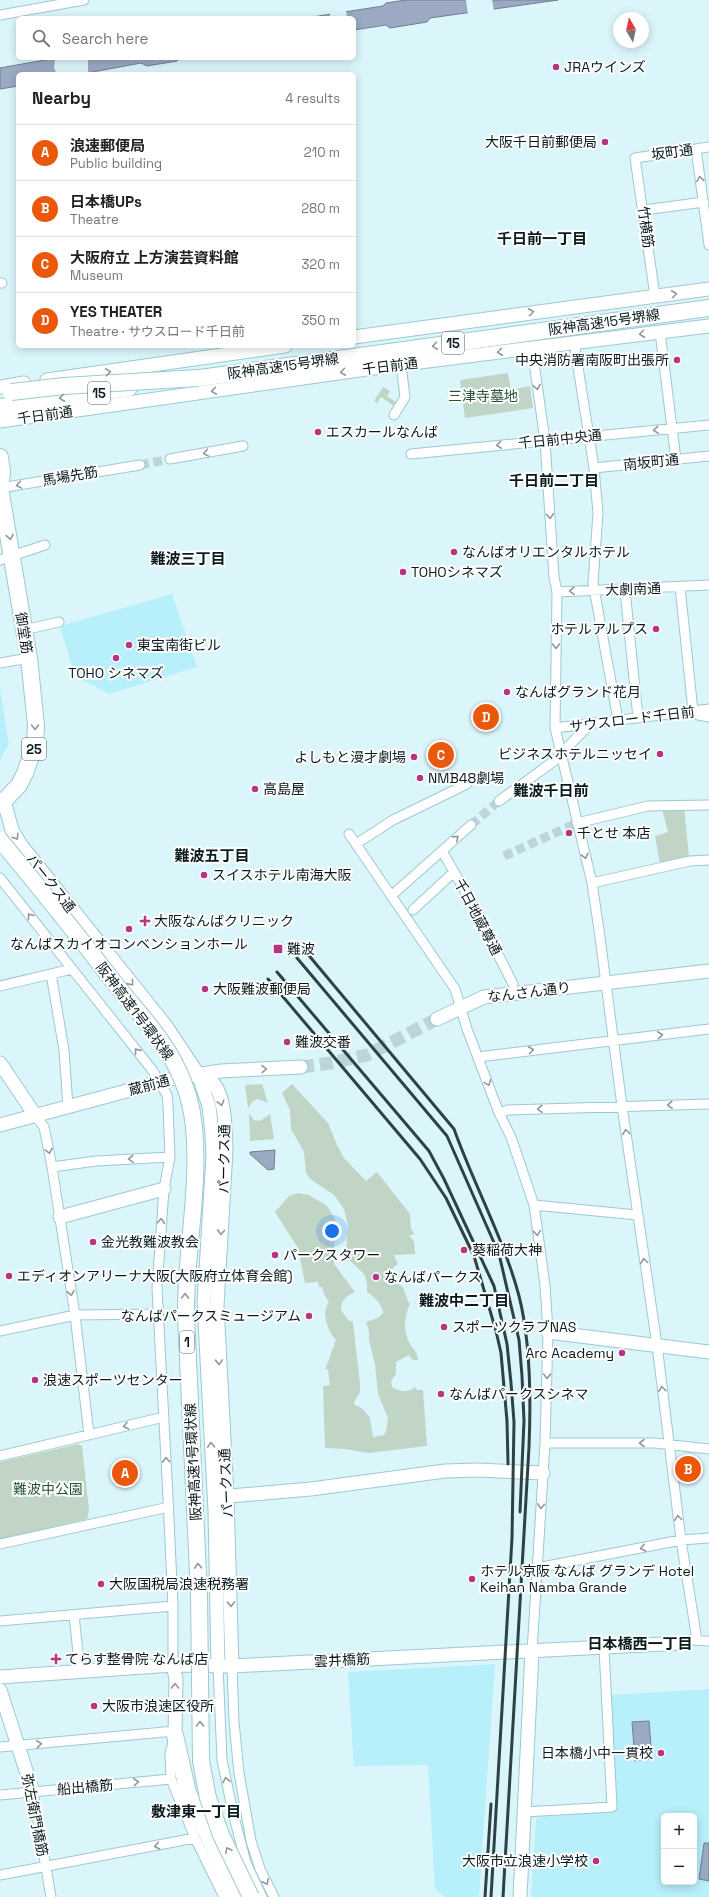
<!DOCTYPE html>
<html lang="en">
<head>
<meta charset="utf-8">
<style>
  body { margin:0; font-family:"Space Grotesk","Noto Sans JP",sans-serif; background:#f2f2f2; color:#202124 }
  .controls { position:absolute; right:12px; bottom:12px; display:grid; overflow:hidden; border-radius:6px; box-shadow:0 2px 10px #0003 }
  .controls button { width:36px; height:36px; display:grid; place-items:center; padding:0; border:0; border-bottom:1px solid #e0e0e0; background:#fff; color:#202124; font:20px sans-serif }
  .compass { position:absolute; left:613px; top:12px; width:36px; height:36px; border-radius:50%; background:#fff; box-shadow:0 2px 10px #0003; rotate:351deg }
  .you { position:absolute; left:332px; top:1231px; width:14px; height:14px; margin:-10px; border:3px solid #fff; border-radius:50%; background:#1a73e8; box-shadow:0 0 0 6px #1a73e833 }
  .badge { display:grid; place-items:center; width:26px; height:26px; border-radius:50%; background:#ea580c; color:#fff; font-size:13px; font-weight:700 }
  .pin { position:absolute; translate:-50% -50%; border:2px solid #fff; box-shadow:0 1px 4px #0006 }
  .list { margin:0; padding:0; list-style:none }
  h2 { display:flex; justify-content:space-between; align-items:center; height:52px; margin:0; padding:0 16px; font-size:17px }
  h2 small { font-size:13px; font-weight:400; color:#757577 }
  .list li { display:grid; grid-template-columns:26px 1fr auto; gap:12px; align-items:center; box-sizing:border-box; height:56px; padding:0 16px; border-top:1px solid #e0e0e0 }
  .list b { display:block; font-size:15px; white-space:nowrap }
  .list p { margin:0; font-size:13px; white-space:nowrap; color:#757577 }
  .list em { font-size:13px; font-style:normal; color:#757577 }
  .icon { flex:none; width:22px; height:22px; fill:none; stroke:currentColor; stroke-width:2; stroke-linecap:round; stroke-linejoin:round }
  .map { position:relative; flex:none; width:709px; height:1897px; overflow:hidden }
  .search { position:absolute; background:#fff; box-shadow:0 2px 10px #0003; left:16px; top:16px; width:340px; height:44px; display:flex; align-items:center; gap:10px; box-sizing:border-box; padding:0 14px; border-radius:6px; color:#757577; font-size:15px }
  .panel { position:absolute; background:#fff; box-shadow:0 2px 10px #0003; left:16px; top:72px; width:340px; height:276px; border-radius:6px }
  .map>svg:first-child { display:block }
  .built { fill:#b7effa; fill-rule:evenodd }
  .green { fill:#c1d5c7 }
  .water { fill:#9ca9c3; stroke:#707e92 }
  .pier { fill:#dbf6fb }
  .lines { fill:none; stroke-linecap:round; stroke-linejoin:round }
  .street-tunnel { stroke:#bcd5da; stroke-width:9; stroke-dasharray:9 4.5; stroke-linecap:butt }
  .secondary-tunnel { stroke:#bcd5da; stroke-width:13; stroke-dasharray:13 6; stroke-linecap:butt }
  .street-casing { stroke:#9cc9d1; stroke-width:11 }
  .secondary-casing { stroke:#9cc9d1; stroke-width:15 }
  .highway-casing { stroke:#9cc9d1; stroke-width:18 }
  .street { stroke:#fff; stroke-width:9 }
  .secondary { stroke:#fff; stroke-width:13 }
  .highway { stroke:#fff; stroke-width:16 }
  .rail { stroke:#2e4245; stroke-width:3 }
  .highway-bridge-casing { stroke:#9cc9d1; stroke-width:18; stroke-linecap:butt }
  .highway-bridge { stroke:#fff; stroke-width:16 }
  .oneway { stroke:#90989a }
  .poi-dot { fill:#b53582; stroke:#fefefe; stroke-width:1.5 }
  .labels { text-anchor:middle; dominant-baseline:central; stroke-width:4; stroke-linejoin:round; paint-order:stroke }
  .shield { fill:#fefefe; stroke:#525f61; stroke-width:1 }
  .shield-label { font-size:13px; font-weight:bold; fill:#091b1e }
  .poi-label { font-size:14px; fill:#091b1e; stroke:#fefefe; text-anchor:start }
  .street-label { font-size:14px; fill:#091b1e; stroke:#fefefe }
  .park-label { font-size:14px; fill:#255437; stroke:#fefefe }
  .neighbourhood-label { font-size:15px; font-weight:bold; fill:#091b1e; stroke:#fefefe }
</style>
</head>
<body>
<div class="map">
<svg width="709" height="1897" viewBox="0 0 709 1897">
  <rect width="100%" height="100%" fill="#dbf6fb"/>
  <path class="built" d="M172,594L197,667L109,694L75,676L60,626Z
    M0,688L9,744L0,760Z
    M495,1664L479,1897H445L435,1889L428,1765L354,1766L348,1672Z
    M709,1689V1897H531L536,1820L539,1817L616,1811L609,1695ZM664,1816H694V1882H664Z"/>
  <path class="green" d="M508,373L511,390L530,386L533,408L465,418L460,380Z
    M383,387L390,391L387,396L397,403L394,406L381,397L377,403L374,401Z
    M684,807L689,857L660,864L655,836L668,832L662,809Z
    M262,1084L268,1103L258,1099L253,1101L248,1108L245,1085Z
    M292,1084L328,1123L337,1145L344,1158L366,1181L377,1172L410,1214L411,1228L414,1234L409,1236L414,1241L415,1254L394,1255L398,1264L394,1267L392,1270L394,1281L403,1287L408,1301L410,1304C404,1316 403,1332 410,1344C414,1351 418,1352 418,1360H413L409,1355L396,1362V1374L391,1381L392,1387C400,1392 408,1393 415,1387L417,1390H423L427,1446L368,1453L345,1449L325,1448L323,1386L330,1385L328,1369L325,1370L336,1340C327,1330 321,1313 329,1302L324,1294L322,1287H319L318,1282L305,1283L298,1248L275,1212L289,1196L298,1193L309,1195L327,1206L335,1219L334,1264L355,1292C346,1296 341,1300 341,1310L348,1320L353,1322L360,1384V1392L354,1402L355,1405L363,1409L370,1418L373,1437L384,1435L386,1431L388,1418L378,1394L375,1365L369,1340V1331L366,1322L378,1318L383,1313C382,1304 375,1297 367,1292V1282L364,1274L348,1259L346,1252L348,1226L344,1209L334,1195L310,1179L306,1173L304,1152L291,1129L290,1110L282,1093Z
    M249,1113L254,1120L260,1121L270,1114L274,1139L250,1141Z
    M78,1444L82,1446L89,1510L87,1519L0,1539V1462Z"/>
  <path class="water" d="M406,0H558L430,18L427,22L390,28L386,25L354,30V18H306L383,6L386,3Z
    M56,58H180L177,61L147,66L141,63L82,74H18V86L0,89V68Z
    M275,1150L274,1169L268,1170L250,1154V1152Z
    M649,1721L652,1759L635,1761L632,1722Z
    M704,1843H709V1881L699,1879Z"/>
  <path class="pier" d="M466,0H492L494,11L468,15Z
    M346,10L347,18H330V12Z
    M55,58H88V74H57L54,68Z"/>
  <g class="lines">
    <path class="street-tunnel" d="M140,465L170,459
      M471,825L499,801
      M504,856L577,823"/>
    <path class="secondary-tunnel" d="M301,1067L331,1063L367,1055L437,1019"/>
    <g class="street-casing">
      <path id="street" d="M0,15L84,0
        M696,149L709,245
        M644,210L704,202
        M0,283H2
        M655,296L635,158L709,147
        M660,332L676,460
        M574,342L594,468L598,513L593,583L618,720
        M532,348L545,441L554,577L557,592L555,728L592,883L599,930L622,1106L657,1345L681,1540L697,1640
        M394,415L405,397L401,365
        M411,454L709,425
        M170,459L243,446
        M594,468L709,456
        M0,488L140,465
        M0,560L45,545
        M680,587L693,711L698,715L709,717
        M625,590L638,718
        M557,592L709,585
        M24,630L59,622
        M0,663L29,658
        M555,728L709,709
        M499,801L554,761L591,723
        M577,823L648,806L709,805
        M349,834L455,989L467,1029L499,1113L511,1137L534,1205L545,1285L548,1332L545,1443L532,1652
        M356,844L393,820L467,784
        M442,851L473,905L513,984
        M0,878L153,1071L167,1095L168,1105L170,1157L164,1189L157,1288L168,1498L173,1606V1665
        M592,883L690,861L709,860
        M391,896L471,825
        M413,910L454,872
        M51,974L64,1050L68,1107
        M0,986L72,969
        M478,1057L709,1029
        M499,1113L508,1110L709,1104
        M35,1115L44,1127L52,1167L75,1315L89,1435
        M52,1167L96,1161L170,1157
        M534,1205L637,1215
        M0,1331L75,1315L157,1314
        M545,1443H655L709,1449
        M0,1456L164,1417
        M0,1544L169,1507
        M537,1568L681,1540L709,1538
        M74,1615L80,1672
        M0,1621L173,1606
        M691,1640L709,1641
        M218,1666L222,1760L233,1813L246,1863L262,1897
        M232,1666L234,1722L239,1773L251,1841L260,1869L274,1897
        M174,1739L170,1753L171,1779L195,1838L224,1897
        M0,1747L175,1731
        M33,1792L51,1897
        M0,1795L171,1779
        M524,1812L612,1807L604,1648
        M0,1875L195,1838"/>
    </g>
    <g class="secondary-casing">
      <path id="secondary" d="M354,337L709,289
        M47,380L285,346
        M0,387L24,383
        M0,421L388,366L709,326
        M0,800L4,801L12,830L21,845L166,1026L198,1074L209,1106L212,1134L213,1157L204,1302L215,1511L218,1666
        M437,1019L484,997L709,971
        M0,1063L35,1115
        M198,1074C203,1077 210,1080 214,1084C226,1099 225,1132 226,1150L217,1306L227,1496L232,1666
        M0,1125L175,1078L221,1071L301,1067
        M60,1217L164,1189
        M548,1332L709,1352
        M219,1497L311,1489L445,1471L478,1470L543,1473
        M173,1665L176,1679L175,1735
        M0,1677L173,1665L232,1666L684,1643
        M0,1690L33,1792
        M520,1897L532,1652"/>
    </g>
    <g class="highway-casing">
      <path id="highway" d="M185,380L709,308
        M0,407L129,388
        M0,457L2,472L0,488L29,658L36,726L35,745L25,773L19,785L0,805
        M175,1735L188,1793L237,1897"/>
    </g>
    <use href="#street" class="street"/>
    <use href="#secondary" class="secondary"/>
    <use href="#highway" class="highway"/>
    <path class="rail" d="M306,952L454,1129C474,1185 504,1239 519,1296C531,1343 531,1399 529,1447L503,1897
      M297,958L447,1136L499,1254L519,1340L522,1376L524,1421L520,1512
      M277,972L429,1151L444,1179L494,1286L507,1344L511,1383L514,1422L512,1538L491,1897
      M268,979L420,1159L446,1198L474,1256L496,1331L501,1353L507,1421L508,1464
      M485,1897L491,1804"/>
    <g class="highway-bridge-casing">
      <path id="highway-bridge" d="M11,392L64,386L198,378
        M0,840C40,888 79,937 117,986C137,1011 162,1037 176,1066C186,1085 192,1106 194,1127C200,1190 185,1254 186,1317L199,1595L201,1761L208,1798L221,1835L251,1897"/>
    </g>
    <use href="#highway-bridge" class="highway-bridge"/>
  </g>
  <defs><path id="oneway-chevron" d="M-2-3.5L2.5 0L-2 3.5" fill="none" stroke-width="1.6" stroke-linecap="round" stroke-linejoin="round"/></defs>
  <g class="oneway">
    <use href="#oneway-chevron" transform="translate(700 179) rotate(-99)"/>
    <use href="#oneway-chevron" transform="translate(674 294) rotate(-7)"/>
    <use href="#oneway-chevron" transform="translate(531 312) rotate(-7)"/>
    <use href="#oneway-chevron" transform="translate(642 334) rotate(173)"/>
    <use href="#oneway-chevron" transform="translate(435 346) rotate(172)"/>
    <use href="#oneway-chevron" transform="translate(500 352) rotate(173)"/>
    <use href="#oneway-chevron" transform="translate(108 372) rotate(-8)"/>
    <use href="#oneway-chevron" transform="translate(343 372) rotate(172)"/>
    <use href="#oneway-chevron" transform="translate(537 387) rotate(81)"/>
    <use href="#oneway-chevron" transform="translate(214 391) rotate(172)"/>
    <use href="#oneway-chevron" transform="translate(62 398) rotate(172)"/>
    <use href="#oneway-chevron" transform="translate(656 430) rotate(175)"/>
    <use href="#oneway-chevron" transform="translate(499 445) rotate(174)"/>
    <use href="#oneway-chevron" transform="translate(206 453) rotate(170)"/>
    <use href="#oneway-chevron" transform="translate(19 485) rotate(170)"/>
    <use href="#oneway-chevron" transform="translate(550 516) rotate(86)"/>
    <use href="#oneway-chevron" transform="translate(10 537) rotate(80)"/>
    <use href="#oneway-chevron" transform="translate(572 591) rotate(177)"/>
    <use href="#oneway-chevron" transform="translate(556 646) rotate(91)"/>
    <use href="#oneway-chevron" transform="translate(35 727) rotate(89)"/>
    <use href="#oneway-chevron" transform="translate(16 837) rotate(57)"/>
    <use href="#oneway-chevron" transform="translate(456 838) rotate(-42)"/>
    <use href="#oneway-chevron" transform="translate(585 856) rotate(76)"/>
    <use href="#oneway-chevron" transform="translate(30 916) rotate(-128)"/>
    <use href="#oneway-chevron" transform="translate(131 983) rotate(51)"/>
    <use href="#oneway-chevron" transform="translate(660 1035) rotate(-7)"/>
    <use href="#oneway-chevron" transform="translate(531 1050) rotate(-7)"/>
    <use href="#oneway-chevron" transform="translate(137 1051) rotate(-129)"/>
    <use href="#oneway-chevron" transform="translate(264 1069) rotate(-3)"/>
    <use href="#oneway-chevron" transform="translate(488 1083) rotate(69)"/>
    <use href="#oneway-chevron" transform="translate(221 1103) rotate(75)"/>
    <use href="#oneway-chevron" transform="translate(670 1105) rotate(178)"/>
    <use href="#oneway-chevron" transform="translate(540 1109) rotate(178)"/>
    <use href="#oneway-chevron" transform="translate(626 1132) rotate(-98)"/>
    <use href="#oneway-chevron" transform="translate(49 1151) rotate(78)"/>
    <use href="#oneway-chevron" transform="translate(131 1159) rotate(177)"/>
    <use href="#oneway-chevron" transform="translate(161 1221) rotate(-85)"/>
    <use href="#oneway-chevron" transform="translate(221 1232) rotate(94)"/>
    <use href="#oneway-chevron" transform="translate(537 1233) rotate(84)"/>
    <use href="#oneway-chevron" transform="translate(644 1261) rotate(-98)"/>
    <use href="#oneway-chevron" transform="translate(71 1293) rotate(81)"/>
    <use href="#oneway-chevron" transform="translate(185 1296) rotate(-90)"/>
    <use href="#oneway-chevron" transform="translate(219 1362) rotate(88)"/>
    <use href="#oneway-chevron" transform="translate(547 1376) rotate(92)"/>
    <use href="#oneway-chevron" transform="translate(662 1389) rotate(-97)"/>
    <use href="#oneway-chevron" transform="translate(126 1426) rotate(167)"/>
    <use href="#oneway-chevron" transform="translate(642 1443) rotate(180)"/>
    <use href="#oneway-chevron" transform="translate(211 1445) rotate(-93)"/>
    <use href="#oneway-chevron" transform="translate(166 1460) rotate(-93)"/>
    <use href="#oneway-chevron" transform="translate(541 1506) rotate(94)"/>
    <use href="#oneway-chevron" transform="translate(678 1518) rotate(-97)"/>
    <use href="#oneway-chevron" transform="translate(643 1548) rotate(169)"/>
    <use href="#oneway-chevron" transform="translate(198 1566) rotate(-93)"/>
    <use href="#oneway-chevron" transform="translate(231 1604) rotate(88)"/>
    <use href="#oneway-chevron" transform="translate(175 1686) rotate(-90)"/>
    <use href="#oneway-chevron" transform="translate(200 1724) rotate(-92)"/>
    <use href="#oneway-chevron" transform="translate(39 1744) rotate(-5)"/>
    <use href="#oneway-chevron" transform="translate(226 1780) rotate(-102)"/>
    <use href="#oneway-chevron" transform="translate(136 1782) rotate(-5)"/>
    <use href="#oneway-chevron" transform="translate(157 1846) rotate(169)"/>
    <use href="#oneway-chevron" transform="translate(228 1850) rotate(-116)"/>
    <use href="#oneway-chevron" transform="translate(266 1882) rotate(63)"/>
  </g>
  <g class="poi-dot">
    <circle cx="556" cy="67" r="4"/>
    <circle cx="605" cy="142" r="4"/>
    <circle cx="677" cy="360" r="4"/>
    <circle cx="318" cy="432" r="4"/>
    <circle cx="454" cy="552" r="4"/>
    <circle cx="403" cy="572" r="4"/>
    <circle cx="656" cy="629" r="4"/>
    <circle cx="129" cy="645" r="4"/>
    <circle cx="116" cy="658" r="4"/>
    <circle cx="507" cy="692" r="4"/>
    <circle cx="660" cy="754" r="4"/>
    <circle cx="414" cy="757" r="4"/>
    <circle cx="420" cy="778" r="4"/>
    <circle cx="255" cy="789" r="4"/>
    <circle cx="569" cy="833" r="4"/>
    <circle cx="204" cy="875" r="4"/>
    <path d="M143 915h4v4h4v4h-4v4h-4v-4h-4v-4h4z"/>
    <circle cx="129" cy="929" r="4"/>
    <rect x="273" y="944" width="10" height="10" rx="2"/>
    <circle cx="205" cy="989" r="4"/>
    <circle cx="287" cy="1042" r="4"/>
    <circle cx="93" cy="1242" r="4"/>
    <circle cx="464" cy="1250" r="4"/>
    <circle cx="275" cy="1255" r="4"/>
    <circle cx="9" cy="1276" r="4"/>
    <circle cx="376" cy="1277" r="4"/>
    <circle cx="309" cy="1316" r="4"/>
    <circle cx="444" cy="1327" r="4"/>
    <circle cx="622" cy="1353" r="4"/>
    <circle cx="35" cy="1380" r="4"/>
    <circle cx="441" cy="1394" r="4"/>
    <circle cx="472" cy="1579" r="4"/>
    <circle cx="101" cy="1584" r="4"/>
    <path d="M54 1653h4v4h4v4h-4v4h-4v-4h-4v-4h4z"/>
    <circle cx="94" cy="1706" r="4"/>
    <circle cx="661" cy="1753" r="4"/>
    <circle cx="596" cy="1861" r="4"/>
  </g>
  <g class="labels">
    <g class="shield">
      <rect x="442" y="332" width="22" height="22" rx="3"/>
      <rect x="88" y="382" width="22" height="22" rx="3"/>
      <rect x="22" y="738" width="24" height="22" rx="3"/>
      <rect x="180" y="1331" width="14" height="22" rx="3"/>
    </g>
    <g class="shield-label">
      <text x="453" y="343">15</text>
      <text x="99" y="393">15</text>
      <text x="34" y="749">25</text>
      <text x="187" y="1342">1</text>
    </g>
    <g class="poi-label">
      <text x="564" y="67">JRAウインズ</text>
      <text x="597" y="142" text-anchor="end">大阪千日前郵便局</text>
      <text x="669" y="360" text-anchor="end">中央消防署南阪町出張所</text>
      <text x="326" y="432">エスカールなんば</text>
      <text x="462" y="552">なんばオリエンタルホテル</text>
      <text x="411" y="572">TOHOシネマズ</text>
      <text x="648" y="629" text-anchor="end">ホテルアルプス</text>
      <text x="137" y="645">東宝南街ビル</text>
      <text x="116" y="673" text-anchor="middle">TOHO シネマズ</text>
      <text x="515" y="692">なんばグランド花月</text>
      <text x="652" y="754" text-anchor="end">ビジネスホテルニッセイ</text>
      <text x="406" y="757" text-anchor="end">よしもと漫才劇場</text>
      <text x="428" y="778">NMB48劇場</text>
      <text x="263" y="789">高島屋</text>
      <text x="577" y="833">千とせ 本店</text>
      <text x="212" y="875">スイスホテル南海大阪</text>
      <text x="154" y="921">大阪なんばクリニック</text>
      <text x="129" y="944" text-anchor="middle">なんばスカイオコンベンションホール</text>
      <text x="287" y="949">難波</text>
      <text x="213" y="989">大阪難波郵便局</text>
      <text x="295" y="1042">難波交番</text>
      <text x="101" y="1242">金光教難波教会</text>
      <text x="472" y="1250">葵稲荷大神</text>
      <text x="283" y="1255">パークスタワー</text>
      <text x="17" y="1276">エディオンアリーナ大阪(大阪府立体育会館)</text>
      <text x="384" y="1277">なんばパークス</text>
      <text x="301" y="1316" text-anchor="end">なんばパークスミュージアム</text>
      <text x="452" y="1327">スポーツクラブNAS</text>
      <text x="614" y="1353" text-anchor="end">Arc Academy</text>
      <text x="43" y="1380">浪速スポーツセンター</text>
      <text x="449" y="1394">なんばパークスシネマ</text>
      <text x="480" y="1571">ホテル京阪 なんば グランデ Hotel<tspan x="480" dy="16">Keihan Namba Grande</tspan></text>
      <text x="109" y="1584">大阪国税局浪速税務署</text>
      <text x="65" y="1659">てらす整骨院 なんば店</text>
      <text x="102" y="1706">大阪市浪速区役所</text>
      <text x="653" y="1753" text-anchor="end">日本橋小中一貫校</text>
      <text x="588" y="1861" text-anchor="end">大阪市立浪速小学校</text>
    </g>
    <g class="street-label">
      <text transform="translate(672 152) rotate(-8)">坂町通</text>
      <text transform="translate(646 227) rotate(82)">竹横筋</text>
      <text transform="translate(604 322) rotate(-8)">阪神高速15号堺線</text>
      <text transform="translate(283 366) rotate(-8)">阪神高速15号堺線</text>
      <text transform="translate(390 366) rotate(-7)">千日前通</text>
      <text transform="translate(45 415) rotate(-8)">千日前通</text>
      <text transform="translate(560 439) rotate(-6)">千日前中央通</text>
      <text transform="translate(651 462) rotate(-6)">南坂町通</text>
      <text transform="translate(70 476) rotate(-10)">馬場先筋</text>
      <text transform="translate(633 589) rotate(-2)">大劇南通</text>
      <text transform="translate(24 633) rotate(81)">御堂筋</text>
      <text transform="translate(632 719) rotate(-7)">サウスロード千日前</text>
      <text transform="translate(51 883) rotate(52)">パークス通</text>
      <text transform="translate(478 917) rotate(62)">千日地蔵尊通</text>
      <text transform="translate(529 992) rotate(-7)">なんさん通り</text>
      <text transform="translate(135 1011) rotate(53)">阪神高速1号環状線</text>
      <text transform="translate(149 1085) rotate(-15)">蔵前通</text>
      <text transform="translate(224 1159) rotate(-89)">パークス通</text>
      <text transform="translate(193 1462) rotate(-93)">阪神高速1号環状線</text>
      <text transform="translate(226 1483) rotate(-93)">パークス通</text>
      <text transform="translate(342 1660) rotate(-3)">雲井橋筋</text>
      <text transform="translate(85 1787) rotate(-5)">船出橋筋</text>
      <text transform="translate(35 1815) rotate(79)">弥左衛門橋筋</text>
    </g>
    <g class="park-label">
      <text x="483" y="396">三津寺墓地</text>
      <text x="48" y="1489">難波中公園</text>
    </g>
    <g class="neighbourhood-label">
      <text x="542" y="238">千日前一丁目</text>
      <text x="554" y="480">千日前二丁目</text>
      <text x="188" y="558">難波三丁目</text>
      <text x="551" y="790">難波千日前</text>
      <text x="212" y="855">難波五丁目</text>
      <text x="464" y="1300">難波中二丁目</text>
      <text x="640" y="1643">日本橋西一丁目</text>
      <text x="196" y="1811">敷津東一丁目</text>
    </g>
  </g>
</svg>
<div class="controls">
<button>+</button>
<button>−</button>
</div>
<svg class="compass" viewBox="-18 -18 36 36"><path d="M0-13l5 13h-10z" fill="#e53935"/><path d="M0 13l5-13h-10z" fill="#757577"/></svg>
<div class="you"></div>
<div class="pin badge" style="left:125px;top:1473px">A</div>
<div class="pin badge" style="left:688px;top:1469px">B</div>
<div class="pin badge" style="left:441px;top:755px">C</div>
<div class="pin badge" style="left:486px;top:717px">D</div>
<div class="search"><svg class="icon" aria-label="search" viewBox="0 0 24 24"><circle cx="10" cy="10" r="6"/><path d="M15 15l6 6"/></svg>Search here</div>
<section class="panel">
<h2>Nearby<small>4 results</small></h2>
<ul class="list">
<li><span class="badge">A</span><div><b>浪速郵便局</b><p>Public building</p></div><em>210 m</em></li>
<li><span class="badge">B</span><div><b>日本橋UPs</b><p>Theatre</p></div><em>280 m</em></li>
<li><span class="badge">C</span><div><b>大阪府立 上方演芸資料館</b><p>Museum</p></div><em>320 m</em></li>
<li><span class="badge">D</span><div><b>YES THEATER</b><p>Theatre · サウスロード千日前</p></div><em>350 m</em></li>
</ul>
</section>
</div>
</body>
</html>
